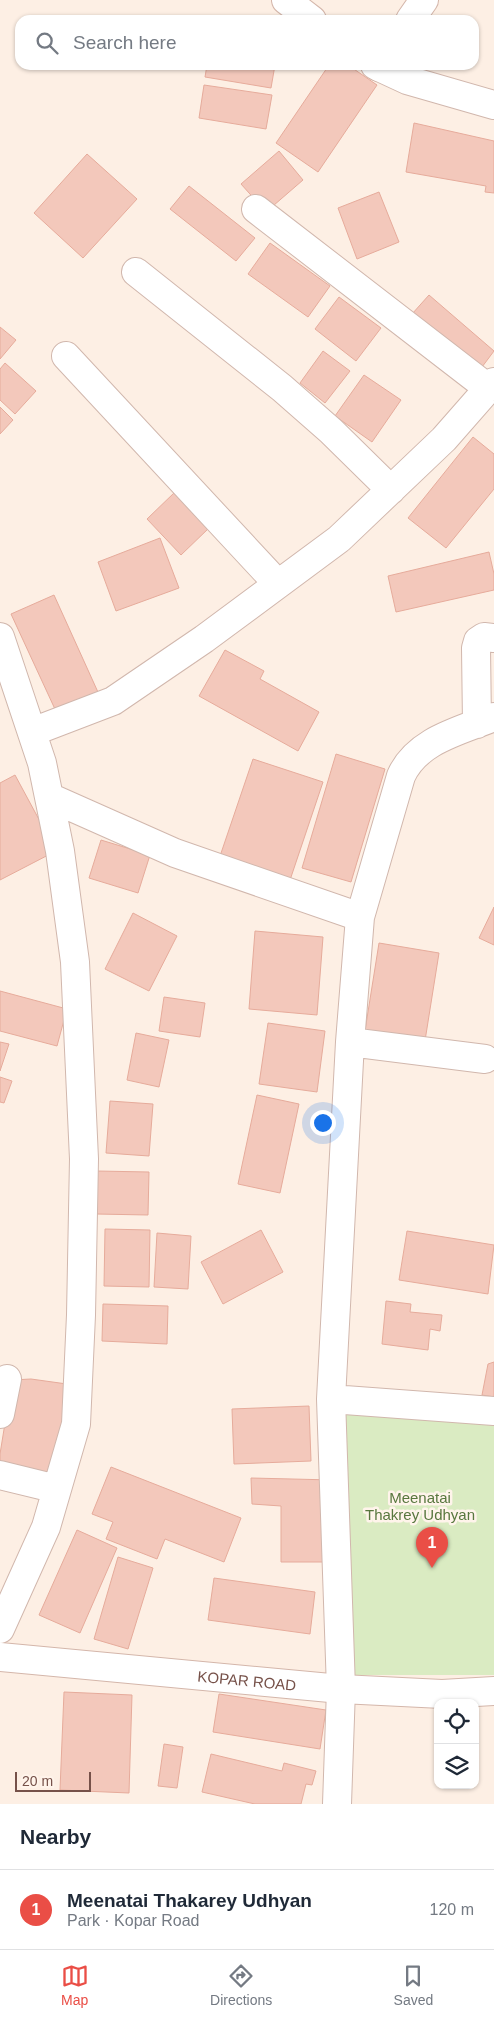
<!DOCTYPE html>
<html lang="en">
<head>
<meta charset="utf-8">
<style>
  body { margin:0; font-family:Helvetica,sans-serif; background:#f6f6f7; color:#1f2937 }
  .controls { position:absolute; right:15px; bottom:15px; display:grid; overflow:hidden; border-radius:10px; box-shadow:0 1px 4px #0004 }
  .controls button { width:45px; height:45px; display:grid; place-items:center; padding:0; border:0; border-bottom:1px solid #e0e1e3; background:#fff; color:#1f2937; font:25px sans-serif }
  .scale { position:absolute; left:15px; bottom:12px; width:76px; box-sizing:border-box; padding-left:5px; border:2px solid #765149; border-top:0; font-size:14px; line-height:18px; white-space:nowrap; color:#765149; -webkit-text-stroke:4px #fff4eb; paint-order:stroke }
  .you { position:absolute; left:322px; top:1122px; width:18px; height:18px; margin:-12px; border:4px solid #fff; border-radius:50%; background:#1a73e8; box-shadow:0 0 0 8px #1a73e833 }
  .badge { display:grid; place-items:center; width:32px; height:32px; border-radius:50%; background:#ea4e46; color:#fff; font-size:16px; font-weight:700 }
  .pin { position:absolute; translate:-50% -41px; filter:drop-shadow(0 1px 2px #0008) }
  .pin::after { content:''; position:absolute; top:26px; width:18px; height:15px; background:inherit; clip-path:polygon(0 0,100% 0,50% 100%) }
  .list { margin:0; padding:0; list-style:none }
  h2 { display:flex; justify-content:space-between; align-items:center; height:65px; margin:0; padding:0 20px; font-size:21px }
  h2 small { font-size:16px; font-weight:400; color:#747a83 }
  .list li { display:grid; grid-template-columns:32px 1fr auto; gap:15px; align-items:center; box-sizing:border-box; height:80px; padding:0 20px; border-top:1px solid #e0e1e3 }
  .list b { display:block; font-size:19px; white-space:nowrap }
  .list p { margin:0; font-size:16px; white-space:nowrap; color:#747a83 }
  .list em { font-size:16px; font-style:normal; color:#747a83 }
  .icon { flex:none; width:28px; height:28px; fill:none; stroke:currentColor; stroke-width:2; stroke-linecap:round; stroke-linejoin:round }
  .map { position:relative; flex:none; width:494px; height:1804px; overflow:hidden }
  .search { position:absolute; background:#fff; box-shadow:0 1px 4px #0004; left:15px; right:15px; top:15px; height:55px; display:flex; align-items:center; gap:12px; box-sizing:border-box; padding:0 18px; border-radius:15px; color:#747a83; font-size:19px }
  .sheet { height:145px; background:#fff }
  nav { display:flex; justify-content:space-around; align-items:center; box-sizing:border-box; height:70px; border-top:1px solid #e0e1e3; background:#fff; font-size:14px; color:#747a83 }
  nav a { display:grid; justify-items:center; gap:2px }
  nav .on { color:#ea4e46 }
  .map>svg:first-child { display:block }
  .green { fill:#daebc2 }
  .building { fill:#f3c8bb; stroke:#e6ab9b }
  .lines { fill:none; stroke-linecap:round; stroke-linejoin:round }
  .street-casing { stroke:#d1b7ad; stroke-width:30 }
  .secondary-casing { stroke:#d4b6aa; stroke-width:30 }
  .street { stroke:#fff; stroke-width:28 }
  .secondary { stroke:#fff; stroke-width:28 }
  .labels { text-anchor:middle; dominant-baseline:central; stroke-width:5; stroke-linejoin:round; paint-order:stroke }
  .park-label { font-size:15px; fill:#58773e; stroke:#fff4eb }
  .street-label { font-size:15px; fill:#765149; stroke:#fff4eb }
</style>
</head>
<body>
<div class="map">
<svg width="494" height="1804" viewBox="0 0 494 1804">
  <rect width="100%" height="100%" fill="#fdefe4"/>
  <path class="green" d="M343,1403L494,1417V1675H349Z"/>
  <path class="building" d="M207,65H275L271,88L205,77Z
    M329,65H348L377,85L318,172L276,143Z
    M204,85L272,95L266,129L199,118Z
    M414,123L494,141V193L485,192L486,186L406,172Z
    M279,151L303,180L266,212L241,184Z
    M87,154L137,199L83,258L34,213Z
    M189,186L255,238L236,261L170,209Z
    M379,192L399,242L357,259L338,208Z
    M270,243L330,286L308,317L248,274Z
    M429,295L494,351L479,371L412,314Z
    M339,297L381,328L356,361L315,329Z
    M0,327L16,340L0,359Z
    M323,351L350,371L325,403L300,383Z
    M5,363L36,391L15,414L0,400V369Z
    M364,375L401,400L372,442L335,416Z
    M0,407L13,420L0,434Z
    M473,437L494,454V489L446,548L408,518Z
    M175,492L209,528L181,555L147,519Z
    M160,538L179,588L116,611L98,562Z
    M489,552L494,574V590L396,612L388,576Z
    M54,595L102,701L60,720L11,614Z
    M225,650L264,671L260,679L319,712L298,751L199,696Z
    M336,754L385,769L351,882L302,868Z
    M253,759L323,782L288,886L218,862Z
    M15,775L56,851L0,880V783Z
    M101,840L150,855L138,893L89,878Z
    M494,907V945L479,938Z
    M133,913L177,936L149,991L105,969Z
    M255,931L323,937L317,1015L249,1009Z
    M379,943L439,953L424,1047L364,1037Z
    M0,991L67,1009L57,1046L0,1031Z
    M164,997L205,1003L200,1037L159,1031Z
    M268,1023L325,1031L317,1092L259,1084Z
    M136,1033L169,1040L159,1087L127,1080Z
    M0,1042L9,1044L0,1071Z
    M0,1077L12,1081L4,1103L0,1102Z
    M257,1095L299,1104L280,1193L238,1184Z
    M110,1101L153,1104L149,1156L106,1153Z
    M97,1171L149,1172L148,1215L96,1214Z
    M105,1229L150,1230L149,1287L104,1286Z
    M261,1230L283,1272L223,1304L201,1262Z
    M407,1231L494,1245L488,1294L399,1280Z
    M157,1233L191,1236L188,1289L154,1287Z
    M386,1301L411,1304L410,1312L442,1315L440,1331L430,1329L428,1350L382,1344Z
    M103,1304L168,1306L167,1344L102,1341Z
    M494,1362V1397L482,1395L488,1364Z
    M31,1379L74,1385L51,1479L0,1469V1454L12,1380Z
    M309,1406L311,1461L234,1464L232,1409Z
    M111,1467L241,1518L224,1562L165,1539L157,1559L106,1539L113,1522L92,1514Z
    M251,1478L333,1480V1562H281V1506L252,1504Z
    M77,1530L117,1548L80,1633L39,1615Z
    M118,1557L153,1568L128,1649L94,1639Z
    M214,1578L315,1592L310,1634L208,1620Z
    M64,1692L132,1695L129,1793L60,1790Z
    M219,1694L326,1710L320,1749L213,1732Z
    M164,1744L183,1747L177,1788L158,1786Z
    M211,1754L282,1771L284,1763L316,1771L312,1785L306,1784L301,1804H255L202,1792Z"/>
  <g class="lines">
    <g class="street-casing">
      <path id="street" d="M379,67L407,80L494,105
        M256,209L488,388
        M136,272L282,388L331,431L391,490
        M66,356L278,584
        M0,637L42,763L60,851L75,962L84,1159L81,1315L76,1424L46,1527L0,1629
        M477,724L476,648L478,641L484,637L494,638
        M32,732L113,701L204,639L339,539L444,439L494,382
        M49,797L175,853L360,917L350,1042L331,1399L341,1689L337,1804
        M360,917L401,776C417,740 460,731 494,717
        M350,1042L485,1059
        M331,1399L494,1411
        M0,1414L7,1379
        M0,1475L57,1489"/>
    </g>
    <g class="secondary-casing">
      <g id="secondary">
        <path d="M286,0L312,20"/>
        <path d="M410,20L424,0"/>
        <path d="M375,65L379,67L380,65"/>
        <path id="s1" d="M0,1657L341,1689L442,1694L494,1691"/>
      </g>
    </g>
    <use href="#street" class="street"/>
    <use href="#secondary" class="secondary"/>
  </g>
  <g class="labels">
    <g class="park-label">
      <text x="420" y="1497">Meenatai<tspan x="420" dy="17">Thakrey Udhyan</tspan></text>
    </g>
    <g class="street-label">
      <text stroke="none"><textPath href="#s1" startOffset="248">KOPAR ROAD</textPath></text>
    </g>
  </g>
</svg>
<div class="controls">
<button><svg class="icon" aria-label="locate" viewBox="0 0 24 24"><circle cx="12" cy="12" r="6"/><path d="M12 2v4M12 18v4M2 12h4M18 12h4"/></svg></button>
<button><svg class="icon" aria-label="layers" viewBox="0 0 24 24"><path d="M12 4l9 5-9 5-9-5zM3 14l9 5 9-5"/></svg></button>
</div>
<div class="scale">20 m</div>
<div class="you"></div>
<div class="pin badge" style="left:432px;top:1568px">1</div>
<div class="search"><svg class="icon" aria-label="search" viewBox="0 0 24 24"><circle cx="10" cy="10" r="6"/><path d="M15 15l6 6"/></svg>Search here</div>
</div>
<section class="sheet">
<h2>Nearby<small></small></h2>
<ul class="list">
<li><span class="badge">1</span><div><b>Meenatai Thakarey Udhyan</b><p>Park · Kopar Road</p></div><em>120 m</em></li>
</ul>
</section>
<nav>
<a class="on"><svg class="icon" aria-label="map" viewBox="0 0 24 24"><path d="M3 6l6-2 6 2 6-2v14l-6 2-6-2-6 2zM9 4v14M15 6v14"/></svg>Map</a>
<a><svg class="icon" aria-label="directions" viewBox="0 0 24 24"><path d="M12 3l9 9-9 9-9-9zM9 14v-3h6M13 9l2 2-2 2"/></svg>Directions</a>
<a><svg class="icon" aria-label="saved" viewBox="0 0 24 24"><path d="M7 4h10v16l-5-4-5 4z"/></svg>Saved</a>
</nav>
</body>
</html>
